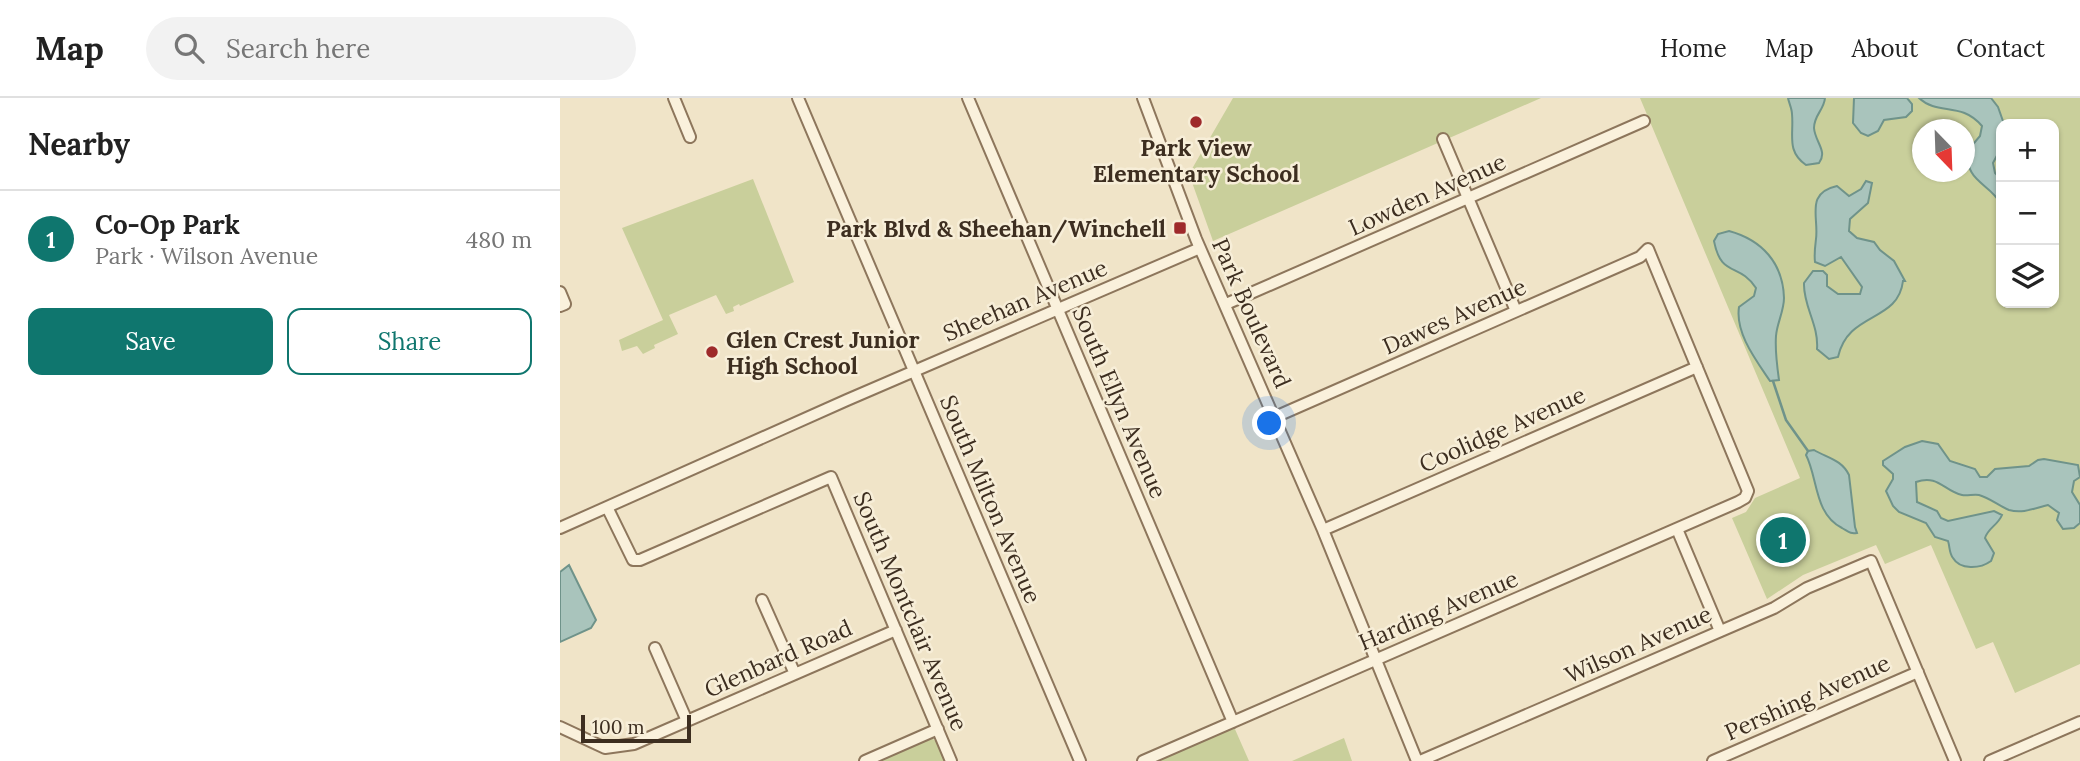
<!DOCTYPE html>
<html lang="en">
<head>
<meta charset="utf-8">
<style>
  body { margin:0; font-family:Lora,serif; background:#f2f2f2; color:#222 }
  .controls { position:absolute; right:21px; top:21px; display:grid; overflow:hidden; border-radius:14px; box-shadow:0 2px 5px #0004 }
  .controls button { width:63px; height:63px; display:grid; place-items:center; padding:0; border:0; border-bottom:2px solid #e0e0e0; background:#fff; color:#222; font:35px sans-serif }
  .compass { position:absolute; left:1352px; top:21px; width:63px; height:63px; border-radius:50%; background:#fff; box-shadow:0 2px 5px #0004; rotate:157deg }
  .scale { position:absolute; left:21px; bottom:18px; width:110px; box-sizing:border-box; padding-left:7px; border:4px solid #3d2e20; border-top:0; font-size:19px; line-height:24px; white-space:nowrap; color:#3d2e20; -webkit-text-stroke:5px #f7eed8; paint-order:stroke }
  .you { position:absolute; left:710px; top:326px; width:24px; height:24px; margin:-18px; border:5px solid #fff; border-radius:50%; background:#1a73e8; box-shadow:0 0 0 10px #1a73e833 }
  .badge { display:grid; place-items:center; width:46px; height:46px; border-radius:50%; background:#0f766e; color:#fff; font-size:23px; font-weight:700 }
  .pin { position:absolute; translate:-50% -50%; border:4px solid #fff; box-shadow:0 2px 7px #0006 }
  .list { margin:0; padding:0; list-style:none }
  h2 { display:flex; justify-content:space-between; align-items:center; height:91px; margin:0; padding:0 28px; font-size:30px }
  h2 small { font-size:23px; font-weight:400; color:#767676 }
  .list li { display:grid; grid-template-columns:46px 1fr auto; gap:21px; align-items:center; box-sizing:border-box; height:98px; padding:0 28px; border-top:2px solid #e0e0e0 }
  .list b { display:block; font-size:26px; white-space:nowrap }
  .list p { margin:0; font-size:23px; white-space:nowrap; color:#767676 }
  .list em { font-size:23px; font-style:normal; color:#767676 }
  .actions { display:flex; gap:14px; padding:21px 28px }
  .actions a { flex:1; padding:16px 0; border:2px solid #0f766e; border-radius:14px; text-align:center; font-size:24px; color:#0f766e }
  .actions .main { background:#0f766e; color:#fff }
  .icon { flex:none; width:38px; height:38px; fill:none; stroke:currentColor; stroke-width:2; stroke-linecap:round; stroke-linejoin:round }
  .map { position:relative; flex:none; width:1520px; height:663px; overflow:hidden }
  header { display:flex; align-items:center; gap:42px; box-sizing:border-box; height:98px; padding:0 35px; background:#fff; border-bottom:2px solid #e0e0e0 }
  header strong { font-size:33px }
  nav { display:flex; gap:38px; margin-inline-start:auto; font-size:24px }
  .search { width:490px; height:63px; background:#f2f2f2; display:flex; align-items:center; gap:18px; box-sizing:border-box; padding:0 24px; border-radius:38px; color:#767676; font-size:26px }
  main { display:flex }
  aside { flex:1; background:#fff }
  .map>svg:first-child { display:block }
  .green { fill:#c9cf9b; fill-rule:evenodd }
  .water { fill:#a9c4bc; stroke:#6f938a; stroke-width:2 }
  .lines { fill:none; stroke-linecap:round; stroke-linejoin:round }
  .stream { stroke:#6f938a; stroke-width:2.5 }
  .minor-casing { stroke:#8d765c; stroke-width:14 }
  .minor { stroke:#faf1dc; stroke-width:10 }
  .poi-dot { fill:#9e2a2b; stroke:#f7eed8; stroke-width:2.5 }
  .labels { text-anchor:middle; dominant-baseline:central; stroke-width:5; stroke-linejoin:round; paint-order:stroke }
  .poi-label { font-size:23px; font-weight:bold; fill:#3d2e20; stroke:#f7eed8 }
  .street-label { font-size:23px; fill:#3d2e20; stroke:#f7eed8 }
</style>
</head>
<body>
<header>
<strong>Map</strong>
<div class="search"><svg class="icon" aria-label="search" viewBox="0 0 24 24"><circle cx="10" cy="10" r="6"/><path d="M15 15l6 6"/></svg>Search here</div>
<nav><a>Home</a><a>Map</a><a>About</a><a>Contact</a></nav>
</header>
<main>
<aside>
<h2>Nearby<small></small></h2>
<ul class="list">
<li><span class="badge">1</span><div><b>Co-Op Park</b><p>Park · Wilson Avenue</p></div><em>480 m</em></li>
</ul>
<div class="actions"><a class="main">Save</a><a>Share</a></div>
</aside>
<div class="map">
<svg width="1520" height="663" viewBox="0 0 1520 663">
  <rect width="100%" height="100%" fill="#f0e4c8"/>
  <path class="green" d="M673,0H981L653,143L629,76Z
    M1080,0H1520V566L1455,595L1433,544L1416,551L1371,447L1325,466L1316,447L1243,477L1207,501L1172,420L1186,414L1195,400L1240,380ZM1441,26H1494V205H1441ZM1363,32H1405V74H1363Z
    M193,81L234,184L180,208L179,206L173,209L174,213L166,216L156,197L109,217L118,236L94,247L95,250L83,256L77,248L62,253L59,242L103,222L62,130Z
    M674,629L689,663H596Z
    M784,640L792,663H732Z
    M373,641L378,645L385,663H318L366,642Z"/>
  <path class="water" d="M1228,0H1265C1264,12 1254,17 1254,30C1255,44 1268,53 1259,65L1246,67C1226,53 1234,37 1232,16C1232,11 1229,5 1228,0Z
    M1294,0H1347L1352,6V13L1346,19L1324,22L1318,33L1308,38L1301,35L1293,25Z
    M1359,0H1431L1438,9L1444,26H1441V50L1433,65L1435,75L1441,81V106C1429,84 1403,84 1409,51L1420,38L1422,28C1401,3 1378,18 1359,0Z
    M1306,83L1312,85L1308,105L1290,121L1289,133L1297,140L1314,144L1320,152L1334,163L1345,183H1343C1338,225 1288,213 1278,259L1269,261L1257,251C1259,227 1243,208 1244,185L1253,173H1263L1267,177V188L1278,196H1300L1302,189L1281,159L1265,168L1255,164C1254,156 1255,149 1256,141C1259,119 1245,95 1277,88L1289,98L1301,91Z
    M1169,133C1202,142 1223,165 1224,200C1224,213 1217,225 1216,238C1215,252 1217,268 1219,282L1210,283C1196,262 1175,235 1179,209L1194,198L1196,190C1179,164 1161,180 1154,143L1158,136Z
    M1362,343L1378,346L1390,363L1415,371L1420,379H1427L1435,371L1469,368L1478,362L1484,361L1518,367L1520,379L1514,383L1512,394L1520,407V425L1514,430L1503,431L1497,422L1499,415L1488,407C1475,410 1463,416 1449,412C1439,408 1430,400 1419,397C1414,396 1407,398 1402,397C1384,393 1378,376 1356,384L1357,404L1377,413L1381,420L1388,423L1434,413L1442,417C1438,427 1428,430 1425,440L1434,455L1431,463C1420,471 1400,472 1393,460C1389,455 1390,449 1388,443L1375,439L1366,425L1339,414L1333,408L1326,393L1333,381V376L1323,367V363L1345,349Z
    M1254,352C1268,360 1282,362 1289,377L1295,429L1297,435C1290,436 1289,434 1282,430C1254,416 1258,380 1246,357L1248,353Z
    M9,467L36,522L31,530L0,544V474Z"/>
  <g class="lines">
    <path class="stream" d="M1213,283L1226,322L1248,353"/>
    <g class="minor-casing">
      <path id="minor" d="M114,0L130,39
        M238,0L520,663
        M408,0L673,624
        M583,0L636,141L763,432L857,663
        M883,41L956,213
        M0,194L5,206L0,208
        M666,206L1084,23
        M47,409L73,462H80L271,379L391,663
        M0,430L287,302L640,150
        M1117,431L1160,533
        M763,432L1137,269
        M202,502L235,576
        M95,550L127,623
        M0,629L45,650L74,646L336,532
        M305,663L378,631
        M583,663L1178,404L1185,400L1188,393L1088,151L1080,159L715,319
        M860,663L1214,510L1247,490L1311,463L1395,663
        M1153,663L1358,574
        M1430,663L1520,624"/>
    </g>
    <use href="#minor" class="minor"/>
  </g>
  <g class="poi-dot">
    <circle cx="636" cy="24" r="7"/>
    <rect x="613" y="123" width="14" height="14" rx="3.5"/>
    <circle cx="152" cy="254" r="7"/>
  </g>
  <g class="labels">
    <g class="poi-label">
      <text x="636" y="49">Park View<tspan x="636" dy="26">Elementary School</tspan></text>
      <text x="606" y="130" text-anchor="end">Park Blvd &amp; Sheehan/Winchell</text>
      <text x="166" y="241" text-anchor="start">Glen Crest Junior<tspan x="166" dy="26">High School</tspan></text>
    </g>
    <g class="street-label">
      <text transform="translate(867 96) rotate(-24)">Lowden Avenue</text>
      <text transform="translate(465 202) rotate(-23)">Sheehan Avenue</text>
      <text transform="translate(692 215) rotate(66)">Park Boulevard</text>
      <text transform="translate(894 218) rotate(-24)">Dawes Avenue</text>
      <text transform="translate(560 304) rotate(67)">South Ellyn Avenue</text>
      <text transform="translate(942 331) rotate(-24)">Coolidge Avenue</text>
      <text transform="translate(431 401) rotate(67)">South Milton Avenue</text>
      <text transform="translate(878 512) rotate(-23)">Harding Avenue</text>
      <text transform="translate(351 513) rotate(67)">South Montclair Avenue</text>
      <text transform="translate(1078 546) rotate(-24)">Wilson Avenue</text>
      <text transform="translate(218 560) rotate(-24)">Glenbard Road</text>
      <text transform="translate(1247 599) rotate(-24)">Pershing Avenue</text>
    </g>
  </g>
</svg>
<div class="controls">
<button>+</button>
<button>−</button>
<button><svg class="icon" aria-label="layers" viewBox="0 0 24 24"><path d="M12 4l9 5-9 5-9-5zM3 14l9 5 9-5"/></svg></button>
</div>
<svg class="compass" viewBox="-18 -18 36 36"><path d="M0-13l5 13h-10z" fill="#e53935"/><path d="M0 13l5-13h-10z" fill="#767676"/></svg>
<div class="scale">100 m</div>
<div class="you"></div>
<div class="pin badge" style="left:1223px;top:442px">1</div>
</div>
</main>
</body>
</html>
